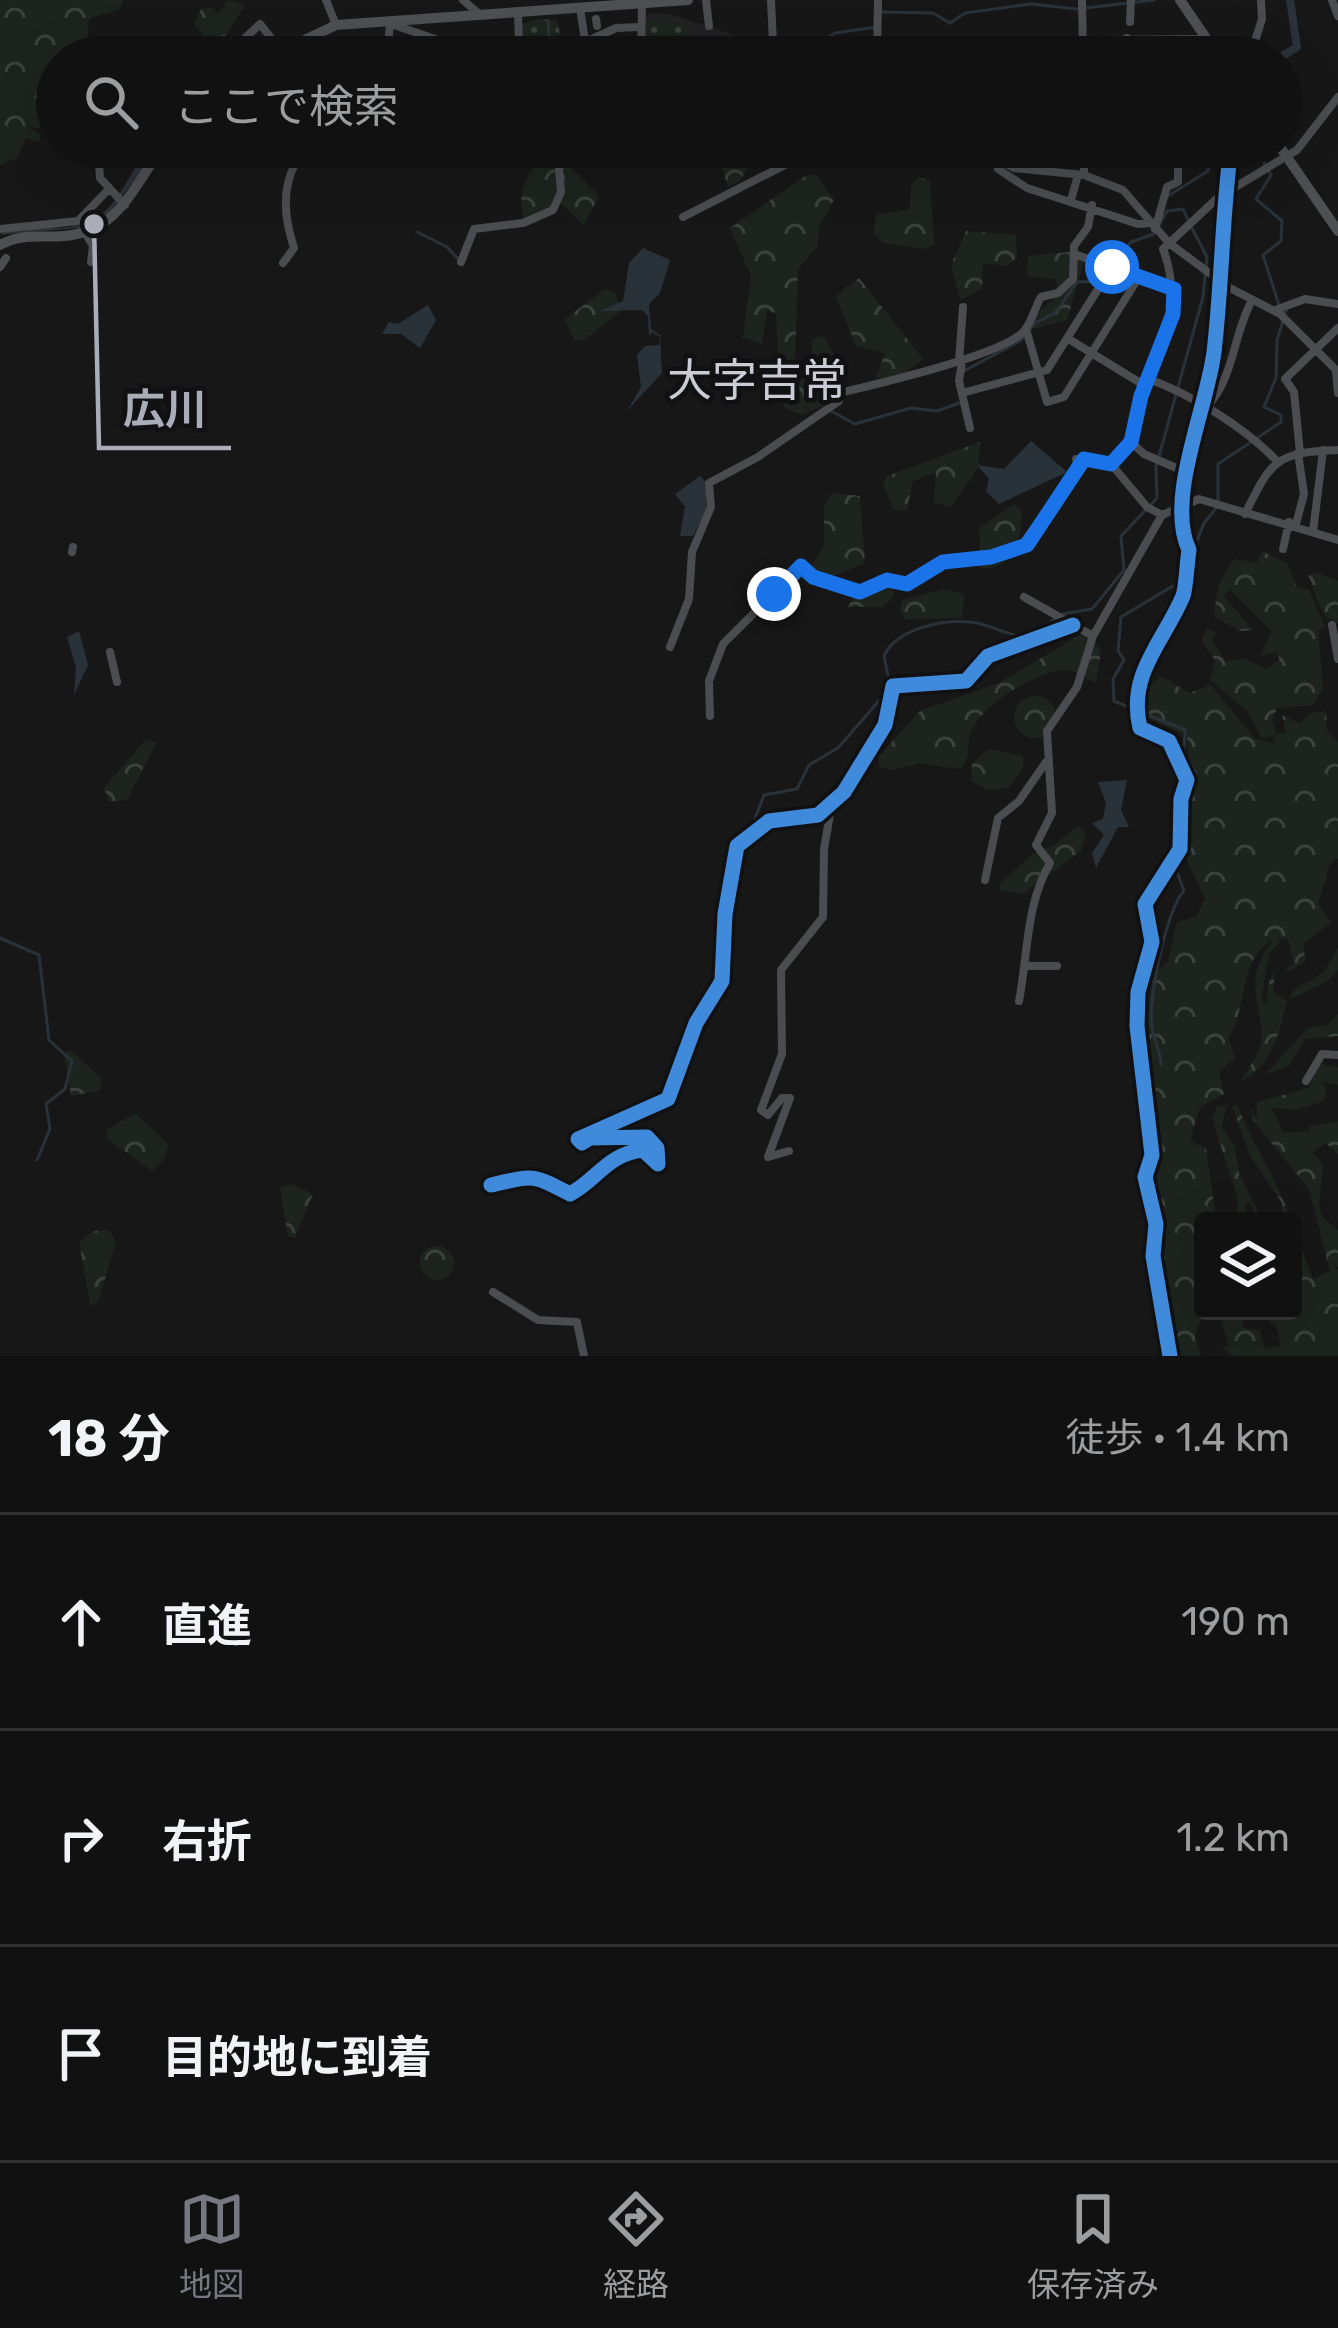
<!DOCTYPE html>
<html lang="ja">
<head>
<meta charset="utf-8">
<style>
  body { margin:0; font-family:Rubik,"Noto Sans JP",sans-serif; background:#1a1a1a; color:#f1f3f6 }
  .controls { position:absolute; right:36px; bottom:36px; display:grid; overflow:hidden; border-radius:12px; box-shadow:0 12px 48px #0002 }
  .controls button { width:108px; height:108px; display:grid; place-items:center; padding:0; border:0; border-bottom:3px solid #303131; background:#111; color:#f1f3f6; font:60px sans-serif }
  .stop { position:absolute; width:36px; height:36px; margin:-27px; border:9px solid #1a73e8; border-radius:50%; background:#fff }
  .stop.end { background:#1a73e8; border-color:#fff; box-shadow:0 3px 12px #0008 }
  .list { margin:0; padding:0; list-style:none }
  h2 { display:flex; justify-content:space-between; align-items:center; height:156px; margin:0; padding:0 48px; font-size:51px }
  h2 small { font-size:39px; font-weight:400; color:#9c9d9f }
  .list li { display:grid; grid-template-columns:78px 1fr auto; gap:36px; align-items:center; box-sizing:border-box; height:216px; padding:0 48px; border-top:3px solid #303131 }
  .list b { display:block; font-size:45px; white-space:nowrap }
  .list em { font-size:39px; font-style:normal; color:#9c9d9f }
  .icon { flex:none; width:66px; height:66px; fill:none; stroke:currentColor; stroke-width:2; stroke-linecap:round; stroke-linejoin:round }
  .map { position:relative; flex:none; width:1338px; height:1356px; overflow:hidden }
  .search { position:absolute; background:#111; box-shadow:0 12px 48px #0002; left:36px; right:36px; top:36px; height:132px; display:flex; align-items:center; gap:30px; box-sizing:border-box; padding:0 42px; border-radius:66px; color:#9c9d9f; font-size:45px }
  .sheet { height:804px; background:#111 }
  nav { display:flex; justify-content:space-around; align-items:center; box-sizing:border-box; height:168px; border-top:3px solid #303131; background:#111; font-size:33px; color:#9c9d9f }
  nav a { display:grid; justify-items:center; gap:6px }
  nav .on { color:#757880 }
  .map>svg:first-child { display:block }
  .built { fill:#212123 }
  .green { fill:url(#green-dots) }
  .forest { fill:url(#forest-crowns) }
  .water { fill:#2a3239 }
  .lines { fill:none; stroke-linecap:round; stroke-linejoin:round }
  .stream { stroke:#2a3239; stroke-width:3 }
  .river { stroke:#2a3239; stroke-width:8 }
  .minor { stroke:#4b4c50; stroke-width:8 }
  .major { stroke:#4d4f52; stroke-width:10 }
  .cycleway-casing { stroke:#111113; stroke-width:22 }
  .cycleway { stroke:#408adc; stroke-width:15 }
  .route { stroke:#1a73e8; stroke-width:15 }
  .labels { text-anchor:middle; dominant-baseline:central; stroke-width:10; stroke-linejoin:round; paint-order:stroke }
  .quarter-label { font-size:45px; fill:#c9ccd4; stroke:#111113 }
  .leader { fill:none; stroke:#a8adb8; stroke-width:4.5 }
  .callout-dot { fill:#a8adb8; stroke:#111113; stroke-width:4.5 }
  .callout-label { font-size:42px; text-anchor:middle; font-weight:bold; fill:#a8adb8; stroke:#111113; stroke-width:10; stroke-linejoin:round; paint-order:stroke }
</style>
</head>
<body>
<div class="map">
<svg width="1338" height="1356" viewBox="0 0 1338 1356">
  <defs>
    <pattern id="green-dots" width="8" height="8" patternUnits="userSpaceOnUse" patternTransform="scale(3)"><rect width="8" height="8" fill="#1d241e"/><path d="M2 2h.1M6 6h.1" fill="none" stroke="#3b413d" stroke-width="1.8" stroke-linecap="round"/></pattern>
    <pattern id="forest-crowns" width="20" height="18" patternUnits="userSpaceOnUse" patternTransform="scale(3)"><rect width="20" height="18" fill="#1d241e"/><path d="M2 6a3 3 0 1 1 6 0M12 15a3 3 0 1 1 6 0" fill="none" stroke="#3b413d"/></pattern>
  </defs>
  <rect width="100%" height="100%" fill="#171717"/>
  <path class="built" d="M650,13L671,14L734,35L732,57L642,54L643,15Z"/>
  <path class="green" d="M649,18L684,24L689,30L686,48L645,39Z
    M536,19L557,20L561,39L522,42L521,25Z"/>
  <path class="forest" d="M0,0H123L120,9L89,19L86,57H57L54,130L28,127L40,135V142L26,138L17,158L0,165Z
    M227,0L245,5L212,57H188L207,40L194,23L201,9L213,7L218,15Z
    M715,147H759L740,181L728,187Z
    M548,154L560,157L599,196L584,225L558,201L535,224L526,223C514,198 526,170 548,154Z
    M808,174L817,176L834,200L819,227L817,247L798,269L795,366L800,370L811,365L812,339L824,336L845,373L827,404L801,415L786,408L780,398L776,313L767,311L762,344L743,337L751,276L730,228Z
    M919,177L930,181L934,244L925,249L883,243L874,234L876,215L910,209L911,185Z
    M966,231L1016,235L1017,257L1007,266L983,263L982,289L960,300L951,265Z
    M1081,251L1085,258L1067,320L1029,330L1024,325L1054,299L1057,284L1055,279L1027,276L1028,256Z
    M859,278L923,359L894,381L876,377L885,353L856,346L836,296Z
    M605,289L615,293L622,310L584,340H574L565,319Z
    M980,442L978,468L951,507L934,503L936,472L913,481L907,510H893L883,483L887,476Z
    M832,493L860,496L865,563L821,581H809L807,574L824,545V507Z
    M1014,504L1021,510C1023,538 1014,569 981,568L979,528Z
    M1262,551L1287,563L1297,587L1309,590L1325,626L1318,631L1323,688L1313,705L1277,708L1272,720L1276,735L1286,732L1282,715L1300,723L1310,713L1326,711L1327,731L1338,742V858L1330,864L1318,904L1331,923L1304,943L1305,961L1291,971L1285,970L1294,963L1288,939L1275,938L1281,941L1269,954L1261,1000L1267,1004C1268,989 1267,975 1281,967L1275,972L1273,992L1287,1001C1279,1033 1272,1067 1241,1081C1245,1071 1255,1061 1259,1050C1271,1015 1235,984 1274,939C1236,959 1249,1011 1228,1037L1235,1058L1219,1072L1224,1094L1200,1107L1190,1140L1206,1149L1215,1212V1221H1203V1269L1196,1282L1204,1311L1195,1337L1201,1356H1172L1147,1183L1152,1163L1138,1026L1143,983L1168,962L1177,922L1196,917L1205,899L1182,849L1183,800L1190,783L1187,736L1143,716L1139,694L1161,676L1189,693L1211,685L1255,739L1273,743L1275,736L1262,738L1247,711L1210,680L1215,660L1201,640L1207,629L1216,632L1212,640L1225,661L1245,659L1265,669L1279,660L1278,652L1260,656L1272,631L1229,589L1224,596L1253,630L1240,631L1215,617C1215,594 1219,578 1235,559L1257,563Z
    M1316,572L1338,581V624C1316,615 1318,594 1308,575Z
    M891,582L894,596L883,607H848L859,587Z
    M944,589L964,594L962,618L905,619L900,609L903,600Z
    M1080,635H1089L1101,651L1096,682C1084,679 1076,669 1062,670C1032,674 979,706 970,735C966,749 972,760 959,769L918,763L892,770L879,767V756L920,711L999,683Z
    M1014 717a21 21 0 1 1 42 0a21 21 0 1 1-42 0Z
    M146,739L156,743L127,800L109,802L104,788Z
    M988,749L1023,756V768L1008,788L988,790L971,781L972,764Z
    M1078,826L1086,834L1081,851L1023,894L1000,890V883L1039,849L1051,847Z
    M1338,948V970L1328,981L1289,1000L1293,991L1324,972Z
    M1338,1014V1036L1305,1039L1289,1065L1265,1075L1308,1028L1328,1025Z
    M70,1050L102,1079L99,1091L71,1096L64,1054Z
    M1319,1064L1338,1067V1085L1318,1081L1326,1086L1324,1101L1296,1110L1272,1108L1283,1133L1311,1131L1309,1126L1338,1122V1154L1326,1143L1312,1152L1323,1165L1319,1204L1322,1217L1338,1230V1267L1333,1266L1338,1270V1356H1232L1222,1347L1229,1346L1221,1319L1228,1311H1240L1244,1328L1260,1330L1265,1349L1281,1346L1276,1326L1258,1311H1293V1224L1313,1279L1330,1271L1309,1189L1253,1120L1250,1109L1257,1118V1102L1309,1088Z
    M1237,1105C1255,1150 1277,1178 1291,1221L1282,1218V1203L1250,1155L1232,1106Z
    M1217,1106H1226L1222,1127L1235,1147L1239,1173L1263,1221H1253V1207L1245,1201L1248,1221H1236L1238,1200L1212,1118Z
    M135,1113L168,1144L164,1160L152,1171L107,1139V1130Z
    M291,1184L313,1194L295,1238L288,1236L280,1188Z
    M109,1230L116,1242L98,1302L90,1305L79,1242L93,1231Z
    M420 1263a17 17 0 1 1 34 0a17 17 0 1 1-34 0Z"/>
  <path class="water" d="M150,147H160L99,226L0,235C22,218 63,236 91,221C121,205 128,172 150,147Z
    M643,248L670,260L660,293L649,304L651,329L660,335L662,373L627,411L641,387L637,355L645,346L659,345L660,337L652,332L649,336L648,316L642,310L600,311L623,301L629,263Z
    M428,305L436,320L420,348L401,334H382L389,322L398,324Z
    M1031,441L1067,472L999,504L986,491L989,479L977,465L1004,469Z
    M700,476L707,483L706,512L693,536H680L685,507L675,494Z
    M79,631L88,665L74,695L76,668L67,637Z
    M1127,780L1121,810L1129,827H1118L1096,868L1092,853L1104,835L1092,823L1103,819L1106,803L1098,782Z"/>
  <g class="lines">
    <path class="stream" d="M879,12L933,13L950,23L965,13L1031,4L1077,9L1154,0
      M548,21L549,38
      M815,46L835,33L877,27
      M408,48L418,52L439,44
      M1255,147L1271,175L1256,199L1282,221L1281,241L1263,255L1279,305
      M1168,196L1208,171L1212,147
      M1167,211L1183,209L1188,220
      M417,232L447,247L459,260
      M1113,263L1131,242L1154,234L1167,211
      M964,371L1020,341L1035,323L1055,313L1077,282L1101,281
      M831,411L855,424L911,408L937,411L959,403
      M1192,554L1204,523L1218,506V464L1281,422V415L1264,407L1276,378L1277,340L1286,311
      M738,838L753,824L764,795L797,789L809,765L838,748L884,695L889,680L884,656C897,627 948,618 977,623C996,627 1011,638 1031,636L1062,614L1092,609L1124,570L1121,536L1157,498L1156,467L1203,297L1207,257L1192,228
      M0,938L39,955L49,1040L72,1061L65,1089L46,1104L50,1129L37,1160
      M1161,1065C1161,1052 1154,1041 1152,1028C1147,1002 1167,907 1184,891L1176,869L1189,852L1188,798L1196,773L1184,752L1185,730L1114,701L1113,679L1124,660L1118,651L1121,617L1183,580"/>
    <path class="river" d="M1281,57L1297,47L1290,0"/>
    <path class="minor" d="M326,0L336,25
      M463,0L478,13
      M706,0L709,26
      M771,0L773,43L780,57
      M1082,0L1083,57
      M1332,0L1338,16
      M580,8L585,41
      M518,12L519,43
      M596,19L597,26
      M1130,22L1131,0
      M394,25L441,41L583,43L597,57
      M1127,38L1129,52L1166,49V57
      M583,43L616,28L640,27
      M923,45V57
      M225,57L260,24L282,52
      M387,57L390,23
      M641,57L642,3
      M877,57L878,0
      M956,57L975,41L1205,39
      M1250,57L1262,19L1261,0
      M972,147L1014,168L1084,175L1123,190L1169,243L1228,287L1280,314L1338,372
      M1006,147L1014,168
      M1084,147V175
      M383,156L390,147
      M998,162V169L1027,188L1138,224L1151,223
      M1227,192L1297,150L1338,97
      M1071,200L1078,175
      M125,205L100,178L99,162L117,161L146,147
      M683,217L820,147
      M0,229L78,221L108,190
      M1155,229L1167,187L1178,182V147
      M86,234L93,246L91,262
      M1077,255L1174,289
      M461,262L474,229L523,223L553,210L561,192L559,168L580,147
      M283,263L294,248C285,220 281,191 295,164L329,163L337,147
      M0,267L6,258
      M1278,309L1305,299L1338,304
      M1026,329L1047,402L1064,397L1139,277
      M1067,338L1147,387
      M959,361L963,307
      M962,362L959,381L970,428
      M1336,371L1338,393
      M1149,379C1192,395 1244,427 1276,460
      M962,393L1047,370L1112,267
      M1205,409C1235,378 1232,337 1252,300
      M1131,442L1144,454L1188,473
      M1300,453L1294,392L1285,379L1338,328
      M1076,459L1111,464L1147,507L1162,515
      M1111,464C1138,437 1127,424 1141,395C1164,347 1183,301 1163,249L1225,191
      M1245,514C1271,462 1274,452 1338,450
      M1296,524L1304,494L1298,453
      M1313,532L1323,450
      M1283,549L1289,522
      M72,552L73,547
      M1024,597L1093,636
      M1332,625L1338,659
      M670,647L689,599L692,552L711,507L709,483L758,457L839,401L840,393C876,384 1004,355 1024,331C1032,322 1035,307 1041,297L1058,293L1073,279L1074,246L1088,227L1092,205
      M110,652L117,682
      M710,716L709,681L723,644L801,566L821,580L860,592L887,580L907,584L943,562L1018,550L1084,459
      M985,880L998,818L1019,801L1046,762
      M1026,966H1057
      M1019,1001C1028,954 1026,904 1050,863L1036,845L1052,813L1047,731L1077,687L1093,636L1162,515L1199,499L1338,540
      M1306,1081L1322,1054L1338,1055
      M789,1151L768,1157L790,1098H782L768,1115L761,1110L782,1054L781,970L823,917L824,849L832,803
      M491,1185C535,1175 532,1174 570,1194C597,1180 607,1154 643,1150L658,1164L657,1148L647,1137L590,1138L582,1143L578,1139L668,1099L696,1023L722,981L725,914L737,846L769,821L818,815L844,792L885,725L893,686L966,681L988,656L1073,625
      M493,1292L538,1320L577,1322L584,1356
      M1170,1356L1153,1256L1156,1224L1145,1177L1152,1155L1137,1026L1138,992L1152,942L1145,904L1180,849L1181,799L1187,780L1169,741L1140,728C1127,674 1163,643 1183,596C1186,588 1187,562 1189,550C1165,499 1207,408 1214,352C1222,284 1222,215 1231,147"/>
    <path class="major" d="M1180,0L1219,57
      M269,57L336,25L688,0
      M1280,147L1338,231
      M0,245C21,233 41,238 64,236C119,232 133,186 163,147"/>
    <g class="cycleway-casing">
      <path id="cycleway" d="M491,1185C535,1175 532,1174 570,1194C597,1180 607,1154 643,1150L658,1164L657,1148L647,1137L590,1138L582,1143L578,1139L668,1099L696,1023L722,981L725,914L737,846L769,821L818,815L844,792L885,725L893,686L966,681L988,656L1073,625
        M1170,1356L1153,1256L1156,1224L1145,1177L1152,1155L1137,1026L1138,992L1152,942L1145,904L1180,849L1181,799L1187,780L1169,741L1140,728C1127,674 1163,643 1183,596C1186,588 1187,562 1189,550C1165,499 1207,408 1214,352C1222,284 1222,215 1231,147"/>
    </g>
    <use href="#cycleway" class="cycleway"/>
  </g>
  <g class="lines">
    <path class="route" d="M774,594L801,566L813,577L860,592L887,580L907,584L943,562L991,557L1027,545L1084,459L1111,464L1131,442L1141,396L1173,314L1174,289L1112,267"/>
  </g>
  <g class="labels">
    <g class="quarter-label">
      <text x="757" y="380">大字吉常</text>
    </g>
  </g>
  <path class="leader" d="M94 224L99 448H231"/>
  <circle class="callout-dot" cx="94" cy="224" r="12"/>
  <g class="callout-label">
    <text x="165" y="424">広川</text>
  </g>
</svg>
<div class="controls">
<button><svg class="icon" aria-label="layers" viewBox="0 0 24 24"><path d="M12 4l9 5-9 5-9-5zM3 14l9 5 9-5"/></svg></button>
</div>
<div class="stop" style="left:1112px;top:267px"></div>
<div class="stop end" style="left:774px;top:594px"></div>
<div class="search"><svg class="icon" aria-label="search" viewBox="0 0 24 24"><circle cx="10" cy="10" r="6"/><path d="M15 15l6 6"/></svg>ここで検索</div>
</div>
<section class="sheet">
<h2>18 分<small>徒歩 · 1.4 km</small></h2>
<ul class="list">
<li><svg class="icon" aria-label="ahead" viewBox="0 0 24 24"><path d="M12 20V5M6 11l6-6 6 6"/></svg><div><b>直進</b></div><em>190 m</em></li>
<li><svg class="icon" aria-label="right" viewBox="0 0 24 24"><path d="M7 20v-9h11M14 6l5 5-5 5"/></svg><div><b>右折</b></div><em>1.2 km</em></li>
<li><svg class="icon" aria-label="arrive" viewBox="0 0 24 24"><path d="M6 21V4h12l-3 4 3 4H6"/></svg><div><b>目的地に到着</b></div></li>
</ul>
</section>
<nav>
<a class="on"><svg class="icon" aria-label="map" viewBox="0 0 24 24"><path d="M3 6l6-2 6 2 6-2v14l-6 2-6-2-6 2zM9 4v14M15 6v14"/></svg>地図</a>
<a><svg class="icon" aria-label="directions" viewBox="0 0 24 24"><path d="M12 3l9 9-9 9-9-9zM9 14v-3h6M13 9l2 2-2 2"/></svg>経路</a>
<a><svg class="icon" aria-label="saved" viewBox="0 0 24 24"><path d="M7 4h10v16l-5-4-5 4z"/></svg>保存済み</a>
</nav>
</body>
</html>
